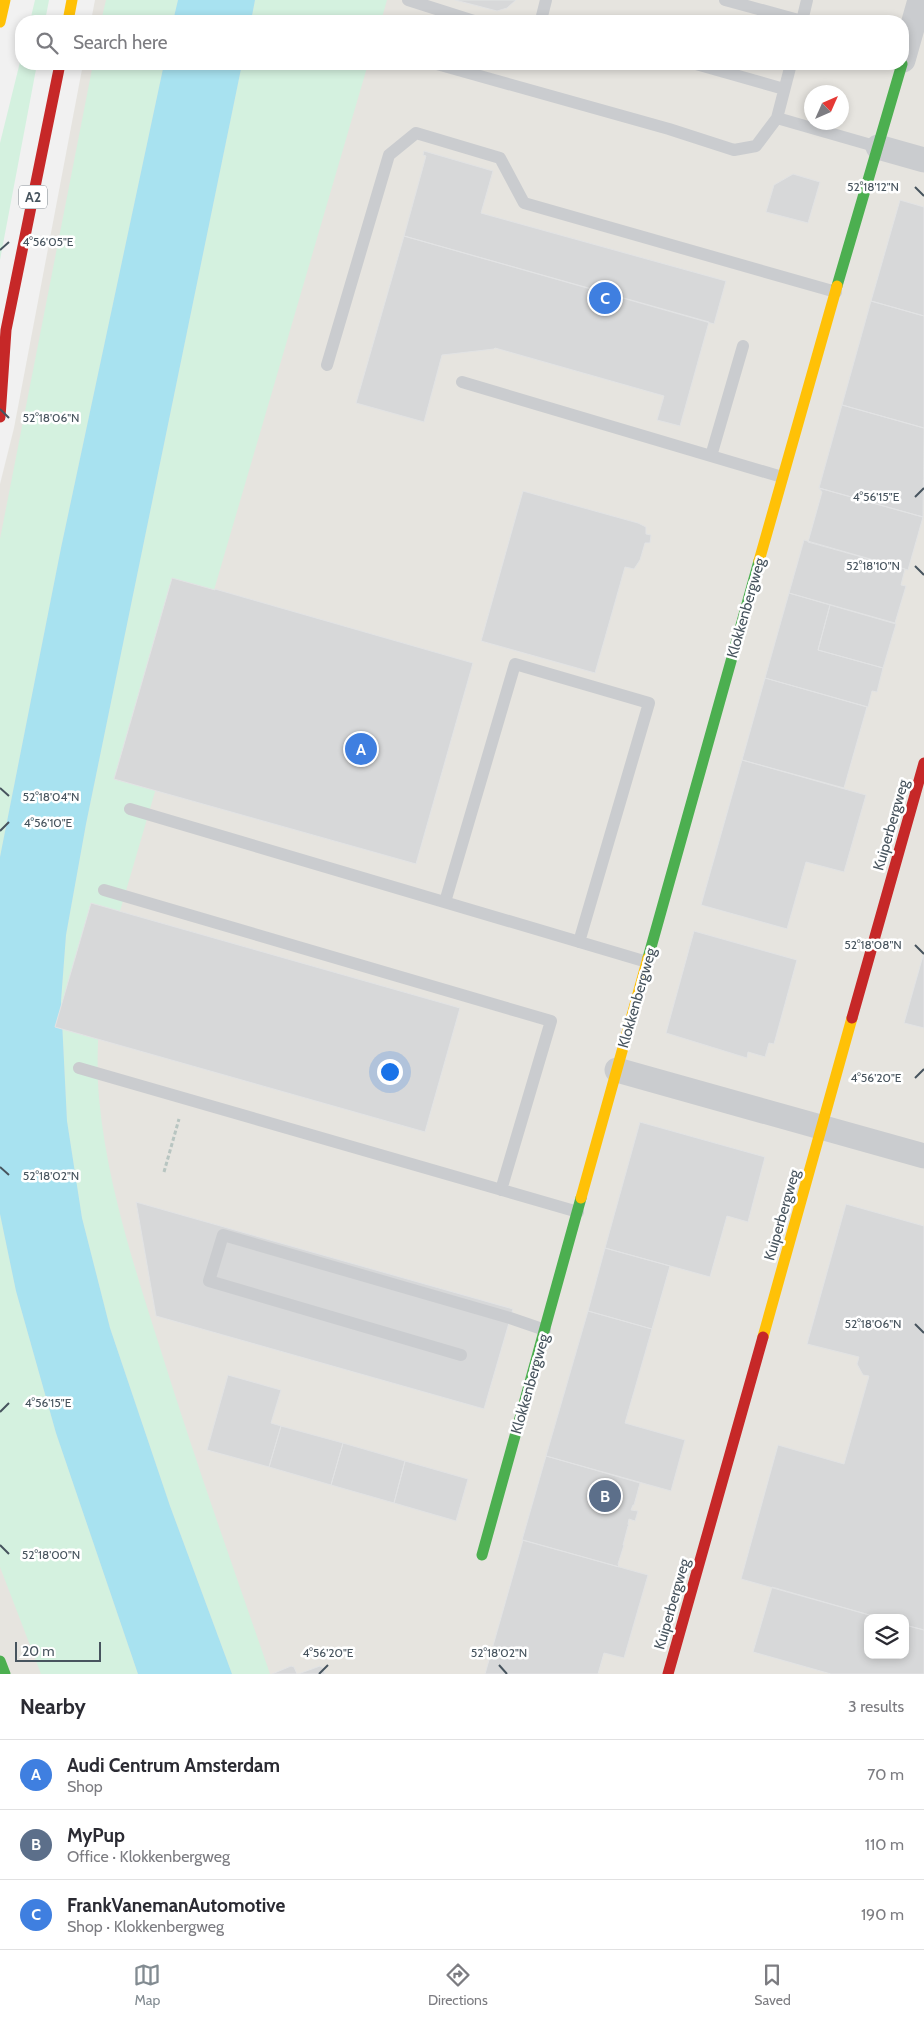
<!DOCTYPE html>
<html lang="en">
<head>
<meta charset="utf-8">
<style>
  body { margin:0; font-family:Cabin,sans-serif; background:#f2f2f3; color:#2b2b33 }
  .controls { position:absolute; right:15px; bottom:15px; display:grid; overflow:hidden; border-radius:10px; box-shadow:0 2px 8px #0003 }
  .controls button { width:45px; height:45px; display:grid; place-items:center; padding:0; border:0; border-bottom:1px solid #e1e1e2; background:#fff; color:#2b2b33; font:25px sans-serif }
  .compass { position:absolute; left:804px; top:85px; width:45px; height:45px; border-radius:50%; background:#fff; box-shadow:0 2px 8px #0003; rotate:45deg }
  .scale { position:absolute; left:15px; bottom:12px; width:86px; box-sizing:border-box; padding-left:5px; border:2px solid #47545e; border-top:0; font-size:14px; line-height:18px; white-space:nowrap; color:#47545e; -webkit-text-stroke:4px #fff; paint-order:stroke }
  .you { position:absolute; left:389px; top:1071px; width:18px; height:18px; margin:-12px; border:4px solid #fff; border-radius:50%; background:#1a73e8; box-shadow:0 0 0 8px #1a73e833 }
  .badge { display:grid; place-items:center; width:32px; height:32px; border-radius:50%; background:#828b91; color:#fff; font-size:16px; font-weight:700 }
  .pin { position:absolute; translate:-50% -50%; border:2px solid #fff; box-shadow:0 1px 5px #0006 }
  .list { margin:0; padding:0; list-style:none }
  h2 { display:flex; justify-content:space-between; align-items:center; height:65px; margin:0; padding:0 20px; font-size:21px }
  h2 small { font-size:16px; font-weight:400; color:#7c7c81 }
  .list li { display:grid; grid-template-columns:32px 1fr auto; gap:15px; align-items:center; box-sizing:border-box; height:70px; padding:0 20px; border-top:1px solid #e1e1e2 }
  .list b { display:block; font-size:19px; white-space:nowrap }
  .list p { margin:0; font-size:16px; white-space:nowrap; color:#7c7c81 }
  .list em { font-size:16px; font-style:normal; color:#7c7c81 }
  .icon { flex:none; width:28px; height:28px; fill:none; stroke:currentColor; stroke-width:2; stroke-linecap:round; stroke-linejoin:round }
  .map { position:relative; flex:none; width:924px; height:1674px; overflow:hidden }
  .search { position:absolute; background:#fff; box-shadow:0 2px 8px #0003; left:15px; right:15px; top:15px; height:55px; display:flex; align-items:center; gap:12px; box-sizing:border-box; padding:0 18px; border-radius:20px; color:#7c7c81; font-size:19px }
  .sheet { height:275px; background:#fff }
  nav { display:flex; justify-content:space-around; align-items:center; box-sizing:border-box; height:70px; border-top:1px solid #e1e1e2; background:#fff; font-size:14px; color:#7c7c81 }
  nav a { display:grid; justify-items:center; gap:2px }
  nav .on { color:#828b91 }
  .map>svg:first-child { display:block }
  .commercial { fill:#e6e4df; fill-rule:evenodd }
  .green { fill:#d4f1df }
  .water { fill:#a8e2f0 }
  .building { fill:#d7d8d9; stroke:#e2e3e4 }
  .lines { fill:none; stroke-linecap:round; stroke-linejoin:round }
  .path { stroke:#b8c5c1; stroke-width:3; stroke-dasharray:4 2.5; stroke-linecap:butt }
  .lane { stroke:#cacccf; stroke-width:12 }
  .street { stroke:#cacccf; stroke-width:25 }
  .fast { stroke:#4caf50; stroke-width:11 }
  .slow { stroke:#ffc107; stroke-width:11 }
  .jam { stroke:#c62828; stroke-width:11 }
  .ticks { fill:none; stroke:#47545e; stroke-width:2 }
  .labels { text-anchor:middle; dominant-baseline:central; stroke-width:5; stroke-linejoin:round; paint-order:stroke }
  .shield { fill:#fff; stroke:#7e878e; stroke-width:1 }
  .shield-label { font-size:14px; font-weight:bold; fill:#47545e }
  .street-label { font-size:15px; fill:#47545e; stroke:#fff }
  .ticks-label { font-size:12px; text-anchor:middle; fill:#47545e; stroke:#fff; stroke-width:5; stroke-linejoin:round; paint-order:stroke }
</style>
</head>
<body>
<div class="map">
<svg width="924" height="1674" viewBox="0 0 924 1674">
  <rect width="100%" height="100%" fill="#f1f1f1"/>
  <path class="commercial" d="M95,0H924V1674H0V484L14,428L83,64H903V21H91ZM812,92H842V122H812ZM868,1618H905V1655H868Z"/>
  <path class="green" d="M35,0H49L45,21H30Z
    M106,0H178L173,21H101Z
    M255,0H387L381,21H251Z
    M21,58V64H37L0,260V143Z
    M93,64H164L61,548L0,857V539Z
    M242,64H368L106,959C100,1005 95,1052 99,1098C107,1185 135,1269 161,1351C195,1460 233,1567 270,1674H232L170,1506L110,1328L82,1218L67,1121L61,1001L66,935L86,824Z
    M0,1214L16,1291L56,1433L138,1674H41L0,1567Z"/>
  <path class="water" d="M178,0H255L251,21H173Z
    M164,64H242L86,824L66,935L61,1001L67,1121L82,1218L110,1328L170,1506L232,1674H138L56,1433L16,1291L0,1214V857L61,548Z"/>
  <path class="building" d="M455,0H516L507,8L497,11Z
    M424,151L493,171L481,213L726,281L714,324L404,236L426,156L423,155Z
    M793,174L820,182L808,223L766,212L774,185Z
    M900,200L924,207V316L871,301Z
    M404,236L709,322L680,426L657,420L664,396L495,348L494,349L442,355L424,422L356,403Z
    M871,301L924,316V428L842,405Z
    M842,405L924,428L923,517L819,488Z
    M819,488L923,517L908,570L808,542L822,492Z
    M523,491L638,523L646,527V534L651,535L650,543H645L640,560L634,569L625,567L595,673L481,641Z
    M804,540L905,569L901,585L906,586L895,623L789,593Z
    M172,578L215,590V589L473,663L416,864L114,779Z
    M789,593L830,605L818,650L883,668L877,692L872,691L868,707L765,678Z
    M830,605L896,624L883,668L818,650Z
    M765,678L867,707L844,788L742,760Z
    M742,760L866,795L844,872L806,862L787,929L701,905Z
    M91,903L460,1008L425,1132L55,1027Z
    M694,931L797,960L774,1044L769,1043L765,1057L748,1052L747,1058L666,1033Z
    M924,952V1028L904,1023Z
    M640,1122L765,1157L748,1222L727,1216L710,1277L605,1248Z
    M136,1202L513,1309L484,1409L156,1316Z
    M846,1204L924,1226V1630L905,1625V1618H880L741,1579L778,1445L844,1464L869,1376L863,1375L857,1364L859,1357L807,1344Z
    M605,1248L670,1266L652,1329L588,1311Z
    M588,1311L652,1329L625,1423L685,1440L671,1491L546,1456Z
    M228,1375L281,1390L271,1423L281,1426L269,1467L207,1450Z
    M281,1426L343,1443L331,1485L269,1467Z
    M343,1443L405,1461L394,1503L331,1485Z
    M546,1456L640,1483L634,1505H633L631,1510L638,1511L635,1521L629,1519L628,1524L629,1526H628L623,1545H624L618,1564L619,1567L522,1540Z
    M405,1461L468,1479L456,1521L394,1503Z
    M523,1540L648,1575L624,1658L604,1653L598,1674H485Z
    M772,1587L880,1618H868V1655H905V1625L924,1630V1674H831L753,1652Z
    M291,1666L294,1667L297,1674H272Z
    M320,1666L323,1668L325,1674H298Z"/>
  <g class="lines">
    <path class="path" d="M164,1172L179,1119"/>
    <path class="lane" d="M408,0L474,21
      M725,0L802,21
      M541,20L546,0
      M802,21L807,0
      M437,64L669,129L734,150L756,146L777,118L878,147
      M696,64L784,89
      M777,118L791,64
      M327,365L389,155L416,133L500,158L524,203L836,292
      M462,382L782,477
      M711,456L743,346
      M130,809L647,962
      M104,890L551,1021L501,1190
      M445,902L515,664L649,703L579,942
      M79,1068L578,1212
      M461,1355L209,1281L223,1235L510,1318L545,1330"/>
    <path class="street" d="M903,60L920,0
      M878,147L924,160
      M617,1070L924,1156"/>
    <path class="fast" d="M837,286L902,64
      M648,958L759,561
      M482,1555L581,1198
      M0,1661L5,1674"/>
    <path class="slow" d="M68,21L72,0
      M0,22L5,0
      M759,561L837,286
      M581,1198L648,958
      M763,1337L852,1018"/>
    <path class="jam" d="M0,417L6,330L60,64
      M852,1018L924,763
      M668,1674L763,1337"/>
  </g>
  <path class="ticks" d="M915,187L924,196M0,250L9,242M0,409L9,418M915,497L924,488M915,566L924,575M0,788L9,796M0,831L9,822M915,945L924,954M915,1078L924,1069M0,1167L9,1175M915,1324L924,1333M0,1412L9,1403M0,1545L9,1554M499,1665L507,1674M319,1674L328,1665"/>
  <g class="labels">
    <rect class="shield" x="19" y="185.5" width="28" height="23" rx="4"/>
    <g class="shield-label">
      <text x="33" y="197">A2</text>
    </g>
    <g class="street-label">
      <text transform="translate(746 608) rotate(-74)">Klokkenbergweg</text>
      <text transform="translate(891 825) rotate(-74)">Kuiperbergweg</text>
      <text transform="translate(637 998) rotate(-74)">Klokkenbergweg</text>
      <text transform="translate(782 1215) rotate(-74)">Kuiperbergweg</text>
      <text transform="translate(530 1384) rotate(-74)">Klokkenbergweg</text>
      <text transform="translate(672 1604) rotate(-74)">Kuiperbergweg</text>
    </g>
  </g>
  <g class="ticks-label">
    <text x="873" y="191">52°18'12"N</text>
    <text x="48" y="246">4°56'05"E</text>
    <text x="51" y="422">52°18'06"N</text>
    <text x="876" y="501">4°56'15"E</text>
    <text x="873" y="570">52°18'10"N</text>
    <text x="51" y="801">52°18'04"N</text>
    <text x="48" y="827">4°56'10"E</text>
    <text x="873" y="949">52°18'08"N</text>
    <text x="876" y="1082">4°56'20"E</text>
    <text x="51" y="1180">52°18'02"N</text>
    <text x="873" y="1328">52°18'06"N</text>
    <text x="48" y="1407">4°56'15"E</text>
    <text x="51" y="1559">52°18'00"N</text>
    <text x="328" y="1657">4°56'20"E</text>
    <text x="499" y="1657">52°18'02"N</text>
  </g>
</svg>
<div class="controls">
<button><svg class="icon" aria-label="layers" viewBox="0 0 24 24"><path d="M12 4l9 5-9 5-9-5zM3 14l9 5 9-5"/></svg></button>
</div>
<svg class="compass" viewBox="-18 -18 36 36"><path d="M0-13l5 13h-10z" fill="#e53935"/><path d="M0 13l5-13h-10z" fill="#7c7c81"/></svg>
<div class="scale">20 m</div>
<div class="you"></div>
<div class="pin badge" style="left:361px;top:749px;background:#3f7fe0">A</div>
<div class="pin badge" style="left:605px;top:1496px;background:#5c6f8a">B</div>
<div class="pin badge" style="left:605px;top:298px;background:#3f7fe0">C</div>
<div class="search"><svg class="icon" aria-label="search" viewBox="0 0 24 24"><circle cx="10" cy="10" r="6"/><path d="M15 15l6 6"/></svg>Search here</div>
</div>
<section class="sheet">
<h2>Nearby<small>3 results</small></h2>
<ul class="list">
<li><span class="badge" style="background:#3f7fe0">A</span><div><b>Audi Centrum Amsterdam</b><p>Shop</p></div><em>70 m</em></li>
<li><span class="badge" style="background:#5c6f8a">B</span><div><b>MyPup</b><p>Office · Klokkenbergweg</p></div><em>110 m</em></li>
<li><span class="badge" style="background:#3f7fe0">C</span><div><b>FrankVanemanAutomotive</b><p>Shop · Klokkenbergweg</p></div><em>190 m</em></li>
</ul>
</section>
<nav>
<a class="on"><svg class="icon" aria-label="map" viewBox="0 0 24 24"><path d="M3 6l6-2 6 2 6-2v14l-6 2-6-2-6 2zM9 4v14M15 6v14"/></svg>Map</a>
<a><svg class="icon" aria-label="directions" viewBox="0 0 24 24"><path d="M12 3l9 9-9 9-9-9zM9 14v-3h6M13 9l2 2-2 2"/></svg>Directions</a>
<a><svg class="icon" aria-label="saved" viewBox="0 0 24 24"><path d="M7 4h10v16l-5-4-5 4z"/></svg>Saved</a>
</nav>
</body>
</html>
